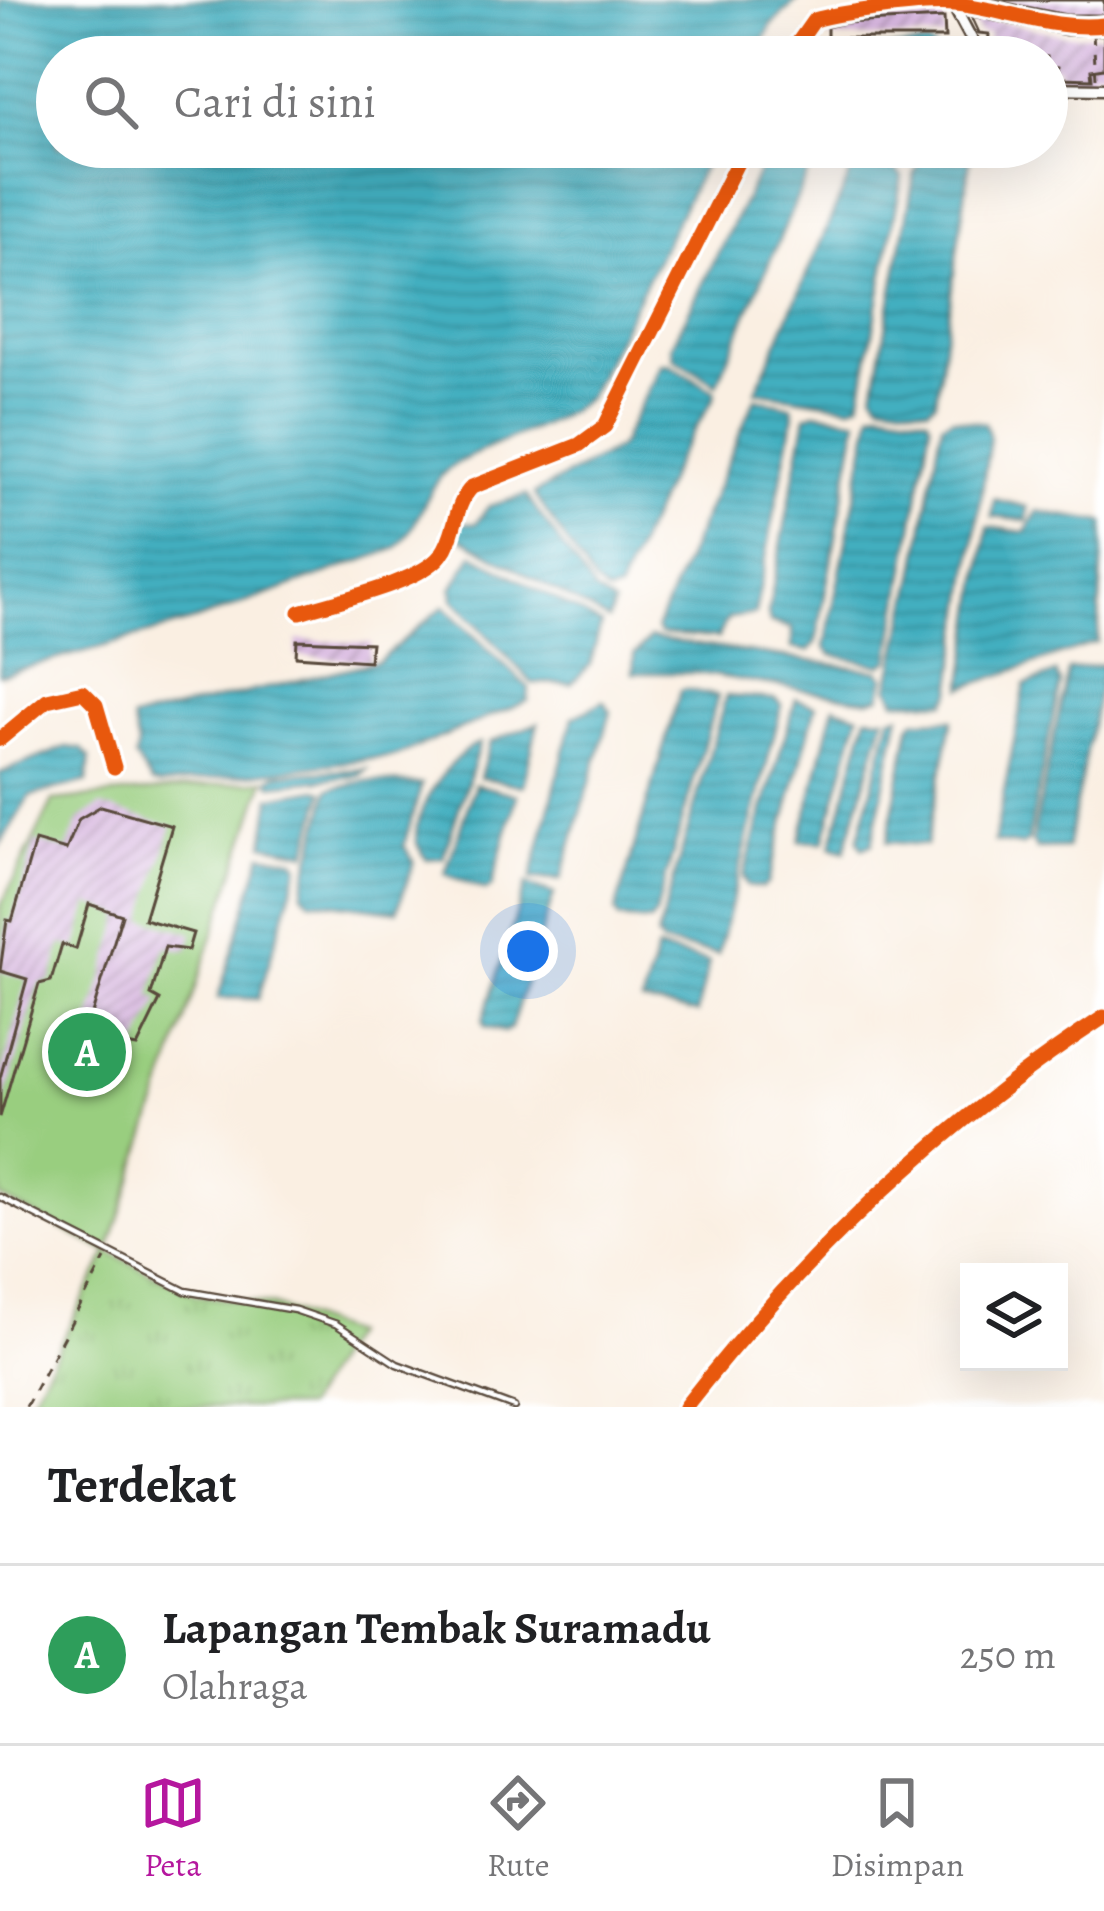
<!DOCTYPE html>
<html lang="id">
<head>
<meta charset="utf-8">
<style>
  body { margin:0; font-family:Alegreya,serif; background:#f6f6f6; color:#202124 }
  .controls { position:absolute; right:36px; bottom:36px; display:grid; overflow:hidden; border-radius:0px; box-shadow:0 12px 48px #0002 }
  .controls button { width:108px; height:108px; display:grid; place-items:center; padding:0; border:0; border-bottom:3px solid #e0e0e0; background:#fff; color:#202124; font:60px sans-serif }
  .you { position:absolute; left:528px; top:951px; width:42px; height:42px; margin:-30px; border:9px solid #fff; border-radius:50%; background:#1a73e8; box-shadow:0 0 0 18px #1a73e833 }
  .badge { display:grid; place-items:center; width:78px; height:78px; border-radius:50%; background:#b5179e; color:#fff; font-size:39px; font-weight:700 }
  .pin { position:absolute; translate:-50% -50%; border:6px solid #fff; box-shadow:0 3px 12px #0006 }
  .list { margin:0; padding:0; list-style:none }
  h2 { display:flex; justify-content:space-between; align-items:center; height:156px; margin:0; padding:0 48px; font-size:51px }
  h2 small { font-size:39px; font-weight:400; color:#757577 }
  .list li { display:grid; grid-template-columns:78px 1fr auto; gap:36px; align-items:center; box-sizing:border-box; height:180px; padding:0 48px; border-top:3px solid #e0e0e0 }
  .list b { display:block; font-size:45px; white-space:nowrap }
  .list p { margin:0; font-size:39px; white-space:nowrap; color:#757577 }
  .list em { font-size:39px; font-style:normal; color:#757577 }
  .icon { flex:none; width:66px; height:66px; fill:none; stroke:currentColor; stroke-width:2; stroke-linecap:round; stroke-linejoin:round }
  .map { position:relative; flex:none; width:1104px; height:1407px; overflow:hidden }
  .search { position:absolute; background:#fff; box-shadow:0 12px 48px #0002; left:36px; right:36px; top:36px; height:132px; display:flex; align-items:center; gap:30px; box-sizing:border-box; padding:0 42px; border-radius:66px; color:#757577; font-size:45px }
  .sheet { height:336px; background:#fff }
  nav { display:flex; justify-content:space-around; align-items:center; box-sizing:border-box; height:168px; border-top:3px solid #e0e0e0; background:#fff; font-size:33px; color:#757577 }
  nav a { display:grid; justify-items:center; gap:6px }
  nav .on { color:#b5179e }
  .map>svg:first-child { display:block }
  .grass { fill:url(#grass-tufts); stroke:#6a7c4e; stroke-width:3 }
  .pitch { fill:#99ce7f; stroke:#6a7c4e; stroke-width:3 }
  .water { fill:url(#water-rules); stroke:#3e6c6f; stroke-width:3 }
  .building { fill:url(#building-hatch) }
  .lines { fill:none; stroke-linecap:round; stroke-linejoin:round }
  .service-casing { stroke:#58483b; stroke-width:9 }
  .minor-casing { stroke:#58483b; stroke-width:15 }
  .path { stroke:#58483b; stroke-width:3; stroke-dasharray:9 9; stroke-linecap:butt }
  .service { stroke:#fff; stroke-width:4.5 }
  .minor { stroke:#fff; stroke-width:10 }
  .cycleway-casing { stroke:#fff; stroke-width:22 }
  .cycleway { stroke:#e8590c; stroke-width:15 }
</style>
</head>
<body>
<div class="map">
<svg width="1104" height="1407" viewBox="0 0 1104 1407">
  <defs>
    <pattern id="grass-tufts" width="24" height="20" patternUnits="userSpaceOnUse" patternTransform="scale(3)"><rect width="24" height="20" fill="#99ce7f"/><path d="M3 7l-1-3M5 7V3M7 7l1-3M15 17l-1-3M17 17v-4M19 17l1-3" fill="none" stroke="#85b16d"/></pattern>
    <pattern id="water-rules" width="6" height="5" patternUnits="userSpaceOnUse" patternTransform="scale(3)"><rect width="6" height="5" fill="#42afc0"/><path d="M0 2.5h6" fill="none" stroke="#388f9b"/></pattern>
    <pattern id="building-hatch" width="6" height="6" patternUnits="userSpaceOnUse" patternTransform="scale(3)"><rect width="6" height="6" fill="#d7b6df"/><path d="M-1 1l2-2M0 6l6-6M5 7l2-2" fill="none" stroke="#b094b4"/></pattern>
  </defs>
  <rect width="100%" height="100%" fill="#fff"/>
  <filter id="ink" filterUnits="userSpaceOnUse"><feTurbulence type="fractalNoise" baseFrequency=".00833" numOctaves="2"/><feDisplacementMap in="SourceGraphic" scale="24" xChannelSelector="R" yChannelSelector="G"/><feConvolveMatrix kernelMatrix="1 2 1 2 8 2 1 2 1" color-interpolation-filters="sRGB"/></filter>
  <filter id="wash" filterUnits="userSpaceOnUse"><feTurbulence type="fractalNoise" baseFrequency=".004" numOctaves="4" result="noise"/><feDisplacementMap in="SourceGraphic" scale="48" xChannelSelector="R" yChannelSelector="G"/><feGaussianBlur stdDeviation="2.7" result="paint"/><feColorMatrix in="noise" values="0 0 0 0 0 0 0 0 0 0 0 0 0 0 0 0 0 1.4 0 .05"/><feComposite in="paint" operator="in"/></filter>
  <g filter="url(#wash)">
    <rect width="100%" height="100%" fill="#faefe2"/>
    <path class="grass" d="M108,1252L196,1295L271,1305L350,1334L306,1407H27Z"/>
    <path class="pitch" d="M265,780L108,1252L0,1197V907L53,801Z"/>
    <path class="water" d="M0,0H797L771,26L756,57H57V147H713L588,398C548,430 497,439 454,465C426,482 421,527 395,549L194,621L0,675Z
      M930,45L943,57H861L869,49Z
      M771,147H819L717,384L673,357L672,345Z
      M970,160L936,401L928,408L880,401L874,393L915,171L921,163Z
      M891,164L902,177L860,402L851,406L756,391L851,172Z
      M668,363L715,391L714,398L678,457L618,591L608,594L595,584L534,494L619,447L661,364Z
      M755,398L792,406L794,414L755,614L728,618L718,638L660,634L656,629Z
      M880,409L928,417L931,424L890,660L881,665L831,655L825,647L872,412Z
      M815,412L858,419L816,643L808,651L792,648V628L770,623L768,613L806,416Z
      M952,418L985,423L990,438L952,692L946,702L896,701L889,686L915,576L942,423Z
      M526,495L596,593L614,605L608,620L454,534L459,523L475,524L489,506Z
      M994,499L1027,507V521L992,517Z
      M1037,511L1104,522L1098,642L963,688L988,527L1026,532Z
      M473,554L601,624L590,665L571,684L532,683L453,599L452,589Z
      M444,606L529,688L528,701L396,756L161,785L152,783L135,758L138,746L132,720L379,661Z
      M650,638L879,671L885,677L881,696L868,700L698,673H633L634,655Z
      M1104,664L1067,848L1036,849L1032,841L1068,670Z
      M1056,673L1060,683L1028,841L1022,846L994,842L1025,685Z
      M685,689L718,696L655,916L650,922L619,919L615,912L680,691Z
      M726,696L775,699L782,705L718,954L662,944L657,937Z
      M796,699L816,706L768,883L762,888L748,886L743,877Z
      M604,701L611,712L561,880L531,879L573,717Z
      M834,706L859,715L824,842L800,841Z
      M900,715L872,844L862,848L858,840L891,717Z
      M867,716L885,717L845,851L831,847Z
      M953,719L926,845L887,842L910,726L915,720Z
      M538,723L523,786L480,777L490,742Z
      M480,743L443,858L426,859C423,854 419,849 417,843C409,814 454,749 480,743Z
      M66,747L82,749L90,758L87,782L30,796L0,845V773Z
      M367,769L359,776L272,785L269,780L277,774Z
      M363,781L422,784L404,845L414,862L397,911L310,900L302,893L329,789Z
      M475,784L517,795L492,886L485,890L445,874Z
      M317,789L324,791L307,853L264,844L271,797Z
      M262,854L295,859L299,866L258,999L218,998Z
      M526,884L554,894L511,1028L504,1032L485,1027L483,1020Z
      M657,949L709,962L697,1013L642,1002Z"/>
    <g id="blocks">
      <path class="building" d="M991,0H1104V15H1067Z
        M971,16L1065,35H1104V68L1091,70L1092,79L1060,78L1058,67L1047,66V57L994,55L988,49L989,34L979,33Z
        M944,18L945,38H827V27L845,23Z
        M297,640L371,643L369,661L296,656Z
        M101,806L172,826L144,919L193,933L188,950L165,947L151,995L160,1000L137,1047L85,1037L122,915L89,904L76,949L62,944L51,981L39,984L0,1117V1078L27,979L0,971L7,920L12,921L35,841L66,850L79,819Z"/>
    </g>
  </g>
  <g filter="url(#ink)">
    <use href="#blocks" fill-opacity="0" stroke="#58483b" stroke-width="3"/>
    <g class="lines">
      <g class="service-casing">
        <path id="service" d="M0,1197L185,1291L295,1310L336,1324L397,1364L514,1407"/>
      </g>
      <g class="minor-casing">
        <path id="minor" d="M952,3L981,57
          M788,57L814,20C841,12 927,1 955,4C1006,9 1052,31 1104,25
          M1047,88L1104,89
          M300,612C334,601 420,583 441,555C457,534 453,506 472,487L579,445L605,426L745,147
          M0,739L47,700L83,692L96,705L114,767
          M685,1407C804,1255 942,1123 1104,1017"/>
      </g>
      <path class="path" d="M1093,34L1096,78
        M26,1407L105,1259"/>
      <use href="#service" class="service"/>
      <use href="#minor" class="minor"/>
      <g class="cycleway-casing">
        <path id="cycleway" d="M788,57L814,20C841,12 927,1 955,4C1006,9 1052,31 1104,25
          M300,612C334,601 420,583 441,555C457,534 453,506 472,487L579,445L605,426L745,147
          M0,739L47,700L83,692L96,705L114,767
          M685,1407C804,1255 942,1123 1104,1017"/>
      </g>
      <use href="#cycleway" class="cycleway"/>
    </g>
  </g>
</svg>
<div class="controls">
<button><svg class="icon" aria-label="layers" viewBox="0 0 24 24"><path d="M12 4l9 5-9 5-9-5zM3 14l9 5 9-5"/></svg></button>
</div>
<div class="you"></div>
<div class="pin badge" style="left:87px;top:1052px;background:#2e9e5b">A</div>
<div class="search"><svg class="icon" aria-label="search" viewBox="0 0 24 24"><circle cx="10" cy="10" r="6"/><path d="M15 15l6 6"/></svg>Cari di sini</div>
</div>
<section class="sheet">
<h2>Terdekat<small></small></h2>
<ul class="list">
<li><span class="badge" style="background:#2e9e5b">A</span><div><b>Lapangan Tembak Suramadu</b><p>Olahraga</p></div><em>250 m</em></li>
</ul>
</section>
<nav>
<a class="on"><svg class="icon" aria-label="map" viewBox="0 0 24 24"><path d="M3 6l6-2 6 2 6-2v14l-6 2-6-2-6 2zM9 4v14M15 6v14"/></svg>Peta</a>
<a><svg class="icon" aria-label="directions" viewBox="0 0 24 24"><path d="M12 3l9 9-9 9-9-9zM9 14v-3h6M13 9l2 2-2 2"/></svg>Rute</a>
<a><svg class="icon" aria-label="saved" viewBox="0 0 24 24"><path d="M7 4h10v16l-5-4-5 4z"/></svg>Disimpan</a>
</nav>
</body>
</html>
